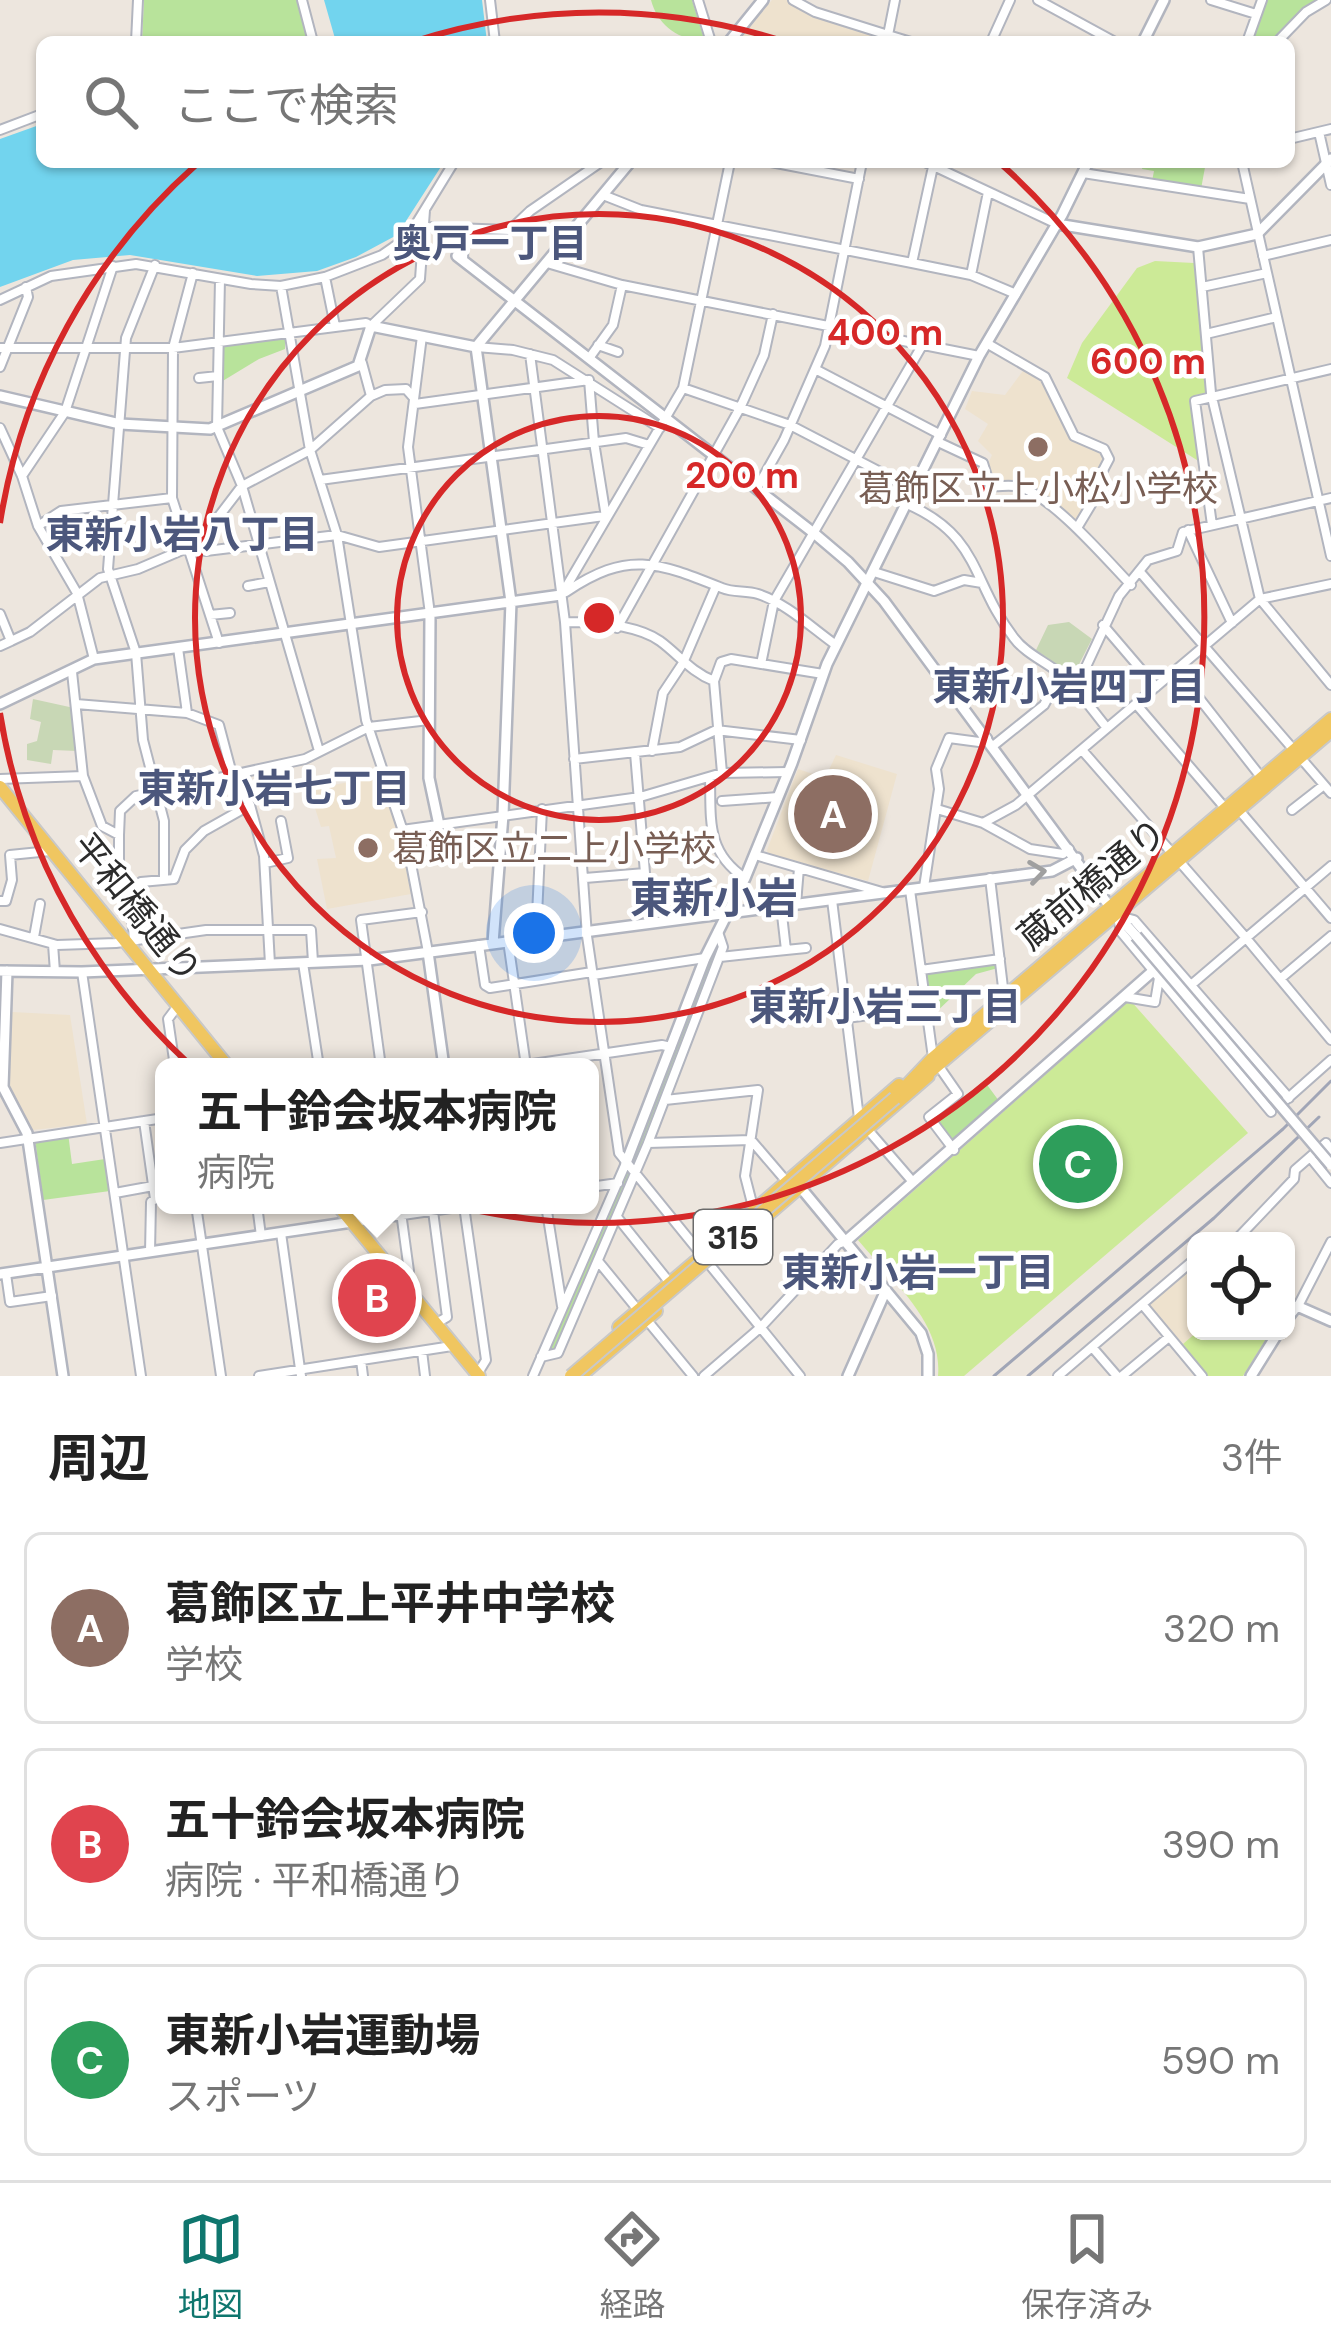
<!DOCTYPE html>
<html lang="ja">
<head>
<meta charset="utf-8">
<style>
  body { margin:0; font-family:"DM Sans","Noto Sans JP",sans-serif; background:#f6f6f6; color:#222 }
  .controls { position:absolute; right:36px; bottom:36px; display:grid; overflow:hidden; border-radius:18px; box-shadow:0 3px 9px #0004 }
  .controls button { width:108px; height:108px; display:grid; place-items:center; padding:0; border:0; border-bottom:3px solid #e0e0e0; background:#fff; color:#222; font:60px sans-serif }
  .you { position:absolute; left:534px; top:933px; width:42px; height:42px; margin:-30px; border:9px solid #fff; border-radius:50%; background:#1a73e8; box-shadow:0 0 0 18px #1a73e833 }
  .badge { display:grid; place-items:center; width:78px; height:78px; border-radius:50%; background:#0f766e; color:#fff; font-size:39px; font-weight:700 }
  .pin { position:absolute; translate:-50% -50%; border:6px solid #fff; box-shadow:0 3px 12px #0006 }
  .popup { position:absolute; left:155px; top:1058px; width:444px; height:156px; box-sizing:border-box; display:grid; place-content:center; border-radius:18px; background:#fff; filter:drop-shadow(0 3px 9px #0005); font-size:39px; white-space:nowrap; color:#767676 }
  .popup b { font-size:45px; color:#222 }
  .popup::after { content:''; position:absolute; left:50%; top:100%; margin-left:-24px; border:24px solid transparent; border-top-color:#fff }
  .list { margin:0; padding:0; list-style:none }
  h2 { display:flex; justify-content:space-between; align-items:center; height:156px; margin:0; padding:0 48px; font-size:51px }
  h2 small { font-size:39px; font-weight:400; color:#767676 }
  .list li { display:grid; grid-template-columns:78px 1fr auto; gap:36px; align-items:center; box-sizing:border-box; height:192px; margin:0 24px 24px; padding:0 24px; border:3px solid #e0e0e0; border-radius:18px }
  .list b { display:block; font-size:45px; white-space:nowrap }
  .list p { margin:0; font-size:39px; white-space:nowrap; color:#767676 }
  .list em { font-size:39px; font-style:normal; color:#767676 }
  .icon { flex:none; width:66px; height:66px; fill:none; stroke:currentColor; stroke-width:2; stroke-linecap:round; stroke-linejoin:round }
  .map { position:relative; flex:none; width:1331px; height:1376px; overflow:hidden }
  .search { position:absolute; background:#fff; box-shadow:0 3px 9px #0004; left:36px; right:36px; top:36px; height:132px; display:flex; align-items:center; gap:30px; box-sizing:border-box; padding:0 42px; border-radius:18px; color:#767676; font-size:45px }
  .sheet { height:804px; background:#fff }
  nav { display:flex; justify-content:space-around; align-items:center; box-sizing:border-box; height:168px; border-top:3px solid #e0e0e0; background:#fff; font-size:33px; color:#767676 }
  nav a { display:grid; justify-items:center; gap:6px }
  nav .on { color:#0f766e }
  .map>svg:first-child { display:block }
  .education { fill:#eee2ce }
  .green { fill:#b8e39b }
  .cemetery { fill:#c8d7b5 }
  .pitch { fill:#ccea97 }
  .water { fill:#72d4ee }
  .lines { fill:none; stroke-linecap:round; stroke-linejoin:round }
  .minor-casing { stroke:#b2b5bf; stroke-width:12 }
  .tertiary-casing { stroke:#b2b5bf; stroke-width:14 }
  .primary-casing { stroke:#c8c8c8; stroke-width:16 }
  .minor { stroke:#fff; stroke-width:8 }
  .tertiary { stroke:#fff; stroke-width:9 }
  .primary { stroke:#f0c660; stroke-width:12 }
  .rail { stroke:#a0a5b6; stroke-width:3 }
  .tertiary-bridge-casing { stroke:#b2b5bf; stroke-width:14; stroke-linecap:butt }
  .primary-bridge-casing { stroke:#c8c8c8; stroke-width:16; stroke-linecap:butt }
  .tertiary-bridge { stroke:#fff; stroke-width:9 }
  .primary-bridge { stroke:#f0c660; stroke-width:12 }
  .oneway { stroke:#a0a0a0 }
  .ring { fill:none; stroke:#d62828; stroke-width:6 }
  .education-dot { fill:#8d6e63; stroke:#fff; stroke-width:4.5 }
  .labels { text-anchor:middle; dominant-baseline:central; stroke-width:9; stroke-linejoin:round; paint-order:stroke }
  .shield { fill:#fff; stroke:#6b6b6b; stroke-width:3 }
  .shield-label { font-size:33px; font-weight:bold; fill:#2c2c2c }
  .education-label { font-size:36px; fill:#785e54; stroke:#fff }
  .street-label { font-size:36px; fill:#2c2c2c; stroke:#fff }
  .neighbourhood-label { font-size:39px; font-weight:bold; fill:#4c577c; stroke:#fff }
  .quarter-label { font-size:42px; font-weight:bold; fill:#4c577c; stroke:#fff }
  .centre { fill:#d62828; stroke:#fff; stroke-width:6 }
  .ring-label { font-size:36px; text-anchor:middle; font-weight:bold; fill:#d62828; stroke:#fff; stroke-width:9; stroke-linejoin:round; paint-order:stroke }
</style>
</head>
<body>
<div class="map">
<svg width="1331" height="1376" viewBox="0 0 1331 1376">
  <rect width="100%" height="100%" fill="#ede6de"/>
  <path class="education" d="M772,0H789L813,14L882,37L884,42H738Z
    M1025,368L1043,377L1072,437L1101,450L1106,459L1077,523L1040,494L993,483L988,464L992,455L978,441L988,424L965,409L972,391L1005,395Z
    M836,755L897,774L868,881L768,854L767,850L798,769L825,778Z
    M381,776L400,837L411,894L327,909L317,859L336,858L329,826L321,827L315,808L312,789Z
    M12,1012L70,1015L87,1124L33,1130L7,1086Z
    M1196,1264V1331H1271L1243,1376H1208L1148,1306Z"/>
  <path class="green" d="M144,0H298L308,42H142Z
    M651,0H692L704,39C679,42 657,24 651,0Z
    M1267,0H1320L1296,16L1273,42H1251Z
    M1143,162H1206L1201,189L1152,181L1154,171L1142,169Z
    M285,337V349L259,359L221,382V345Z
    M718,939L721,948L636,1165H633L631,1160Z
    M994,962L998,968L976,974L930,1018L921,970Z
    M985,1082L999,1101L953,1141L933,1117Z
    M68,1133L72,1164L105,1159L110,1191L43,1200L35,1139Z
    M627,1170L632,1175L555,1352L545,1353Z"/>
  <path class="cemetery" d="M1069,622L1092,639L1073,676L1036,650L1048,625Z
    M33,699L74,708L77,751L53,750L51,764L27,760V744L37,741L41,722L30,719Z"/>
  <path class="pitch" d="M1155,261L1194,263L1206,393L1196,395L1191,401L1200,462L1067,378L1082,343L1137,268Z
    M1130,1000L1248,1133L964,1376H938C943,1322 890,1279 858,1240Z
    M1198,1331H1271L1243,1376H1208L1183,1344Z"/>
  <path class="water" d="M324,0H482L487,42H336Z
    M42,124V162H444L397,235L356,257L317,271L257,276L130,255L73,260L0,287V139Z"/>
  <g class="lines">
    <g class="minor-casing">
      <path id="minor" d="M302,0L313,42
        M490,0L495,42
        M698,0L711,42
        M793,0L815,12L888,35L887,42
        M895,0L888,35L911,42
        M1038,0L1115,42
        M1211,0L1256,14
        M136,42L138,0
        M991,42L1010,0
        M1247,42L1262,0
        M1277,42L1306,12L1326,0
        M0,130L42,114
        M1319,132L1331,185
        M1289,139L1331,129
        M771,162L859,179
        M925,162L1057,224
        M934,162L912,263L971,275L988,192
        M1242,162L1331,556
        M1083,173L1250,199
        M603,195L641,210L912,263
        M425,227L510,230L530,211L601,162
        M1198,247L1211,393L1260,599L1331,685
        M1263,256L1331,240
        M463,260L464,229
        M547,263L622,285L979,356
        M155,265L126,338L108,569L136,653L143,740L164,821V879
        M193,273L173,348L172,498L219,643
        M971,275L1016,294
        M325,277L335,326
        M220,279L217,427L242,486L319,751
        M281,286L310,450L337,535L366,720L407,843L428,952
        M1202,287L1267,273
        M0,300L51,276L136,264L251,284L281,286L325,277L382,255L408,237L454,162
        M1206,334L1277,317
        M422,336L408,447L430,614
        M988,344L1045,377L1074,436L1104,449L1109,459L1099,478L1098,493L1077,528
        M598,345L618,352
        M476,347L513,350L553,360L660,428
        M0,348H173L366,323L371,326L420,279L425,210
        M530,354L565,622L587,936L619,1153L800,1376
        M590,357L613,325L622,285
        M362,363L371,396L385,390L406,389L414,398
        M0,367L28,297L26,287
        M815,369L941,435
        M199,378L218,376
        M683,388L790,425L913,489
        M415,404L589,380L594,442L606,517
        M0,428L22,476L38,526L77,593L94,659
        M938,442L983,463L990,486C1000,487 1010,484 1020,487C1053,497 1106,559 1131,585
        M22,476L65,412L113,266
        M320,480L626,438L649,445
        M757,488L784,440L825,346L862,162
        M907,504C981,536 971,582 1014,638C1025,653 1044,661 1058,672C1077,687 1092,710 1107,728
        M1212,525L1195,401L1331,369
        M38,526L61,511L172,498
        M1188,530L1232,623
        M188,547L216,520L242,486L310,450L371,396
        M874,572L934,591L964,580L982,583
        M1140,572L1331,793
        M248,586L269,582
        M566,592C628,550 657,562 722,588C734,593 746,590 758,594C786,603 812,628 836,645
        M562,594L683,388L730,162
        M0,614L11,641L0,646
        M210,615L230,613
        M565,622C593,622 636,624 660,641C679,655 691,672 714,681
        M1103,625L1156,687
        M617,628L740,408L764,355L773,314
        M11,641L30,632L100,578L138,569L187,548L206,551L337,535L379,547L604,516
        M178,648L187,713
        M761,664L774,601L923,344
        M1177,670L1261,777
        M72,672L83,776L102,826L119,835V870L129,891L134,938
        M1071,684L1084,671L1119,596L1148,560L1177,551L1183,532L1331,498
        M76,704L187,713L219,725L232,774L250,805L264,856L270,964
        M1136,704L1225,808
        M993,746L1044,705L1061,674
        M1082,750L1172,853
        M652,751L663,693L683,663L716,586
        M574,759L680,747L716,730L801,740
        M722,773L714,681L721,662L731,659L823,674
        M710,777C711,820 706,852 745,878
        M0,779L83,776
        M722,801L778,797
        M937,809L983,823
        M1239,810L1331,918
        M1292,810L1324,785
        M402,830L640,797L722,773L788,772
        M119,835L120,811L136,796L305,759L369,727L429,720
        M1069,849L1063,854L1030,849L983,823L1016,805L1260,599L1331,584
        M755,855L882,892
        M1179,861L1246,938L1191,985
        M265,863L288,858L281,821
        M1331,866L1246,938L1331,1040
        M585,878L645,873L635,753
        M990,878L1004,996
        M924,887L939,789L936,769L949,738L979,742L987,738
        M910,890L933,1058L958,1094L929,1117L954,1150
        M129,891L141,882L174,879L185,850L204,831L250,805
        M832,900L859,1118
        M0,901H6L12,880L10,855L50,851
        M796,904L799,868
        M1119,916L1134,920L1289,1098
        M1118,917L1121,932L1271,1112
        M0,929L57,945L116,943L206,930H311L313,962
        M34,937L40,904
        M536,937L542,809
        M508,941L526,1066
        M53,944L55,972
        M479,945L485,985L490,988L592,972
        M786,950L806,948
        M720,957L786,950L781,906
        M303,963L319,1067
        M921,970L1000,959
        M82,972L141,1376
        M593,975L705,958
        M1280,979L1331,936
        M1125,997L1155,1002L1159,978
        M847,1018L926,1007
        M175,1067L168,1019L177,1007
        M381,1067L361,920L422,912
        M512,1067L662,1045L671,1047
        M1287,1099L1331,1060
        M665,1100L758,1090L745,1176L754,1211
        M144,1121L155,1199L151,1202L150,1252
        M869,1131L913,1182
        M0,1143L164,1118
        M648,1143L751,1140L787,1182
        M1310,1157L1331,1183
        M590,1187L618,1183
        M115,1193L153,1186
        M196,1205L221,1376
        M257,1205L261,1236
        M400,1205L409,1271L400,1280
        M546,1205L562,1306
        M464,1206L486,1360L478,1373
        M433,1211L447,1317L435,1324
        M617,1217L670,1283
        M354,1222L472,1205
        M281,1233L301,1376
        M1235,1241L1294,1179L1295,1170L1326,1143L1331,1150
        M598,1261L638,1310
        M6,1274L10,1302L52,1296
        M1142,1304L1202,1376
        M1298,1306L1331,1242
        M646,1319L693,1376
        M1092,1347L1117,1376
        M422,1351L425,1376
        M541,1357L558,1353L648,1143L723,947L718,932
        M361,1360L363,1376
        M259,1376L452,1346
        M533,1376L626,1163
        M704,1376L761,1327L838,1244L846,1241
        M1058,1376L1196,1258
        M1122,1376L1169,1337"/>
    </g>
    <g class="tertiary-casing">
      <path id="tertiary" d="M729,42L763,0
        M1143,42L1164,0
        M1057,224L1198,247L1257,234L1331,159
        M457,256L815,534L848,562L884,601L1110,907L1136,936
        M0,396L120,424L210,429L358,366L371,326L476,347
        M430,614L429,778L439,825
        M0,704L94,659L561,595
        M493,943L503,815L511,602L476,347L630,162
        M428,952L444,1067
        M0,971L82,972L369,960L1052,871L1077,858
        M7,971L3,1087L27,1133L63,1376
        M626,1163L705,958L745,878L792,763L827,664L979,356L1062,215L1088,162
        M796,1182L921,1333L928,1354V1376
        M464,1205V1206
        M846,1241L1153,971
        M0,1274L352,1222
        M1286,1320L1297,1306L1331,1321
        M848,1376L886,1290
        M1251,1376L1279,1331"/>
    </g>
    <g class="primary-casing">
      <path id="primary" d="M0,787L228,1067
        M925,1076L1331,731
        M895,1098L933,1058L1331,719
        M338,1205L479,1376
        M710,1249L899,1085
        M721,1255L928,1076
        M619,1327L695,1262
        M580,1376L656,1311"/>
    </g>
    <use href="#minor" class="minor"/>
    <use href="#tertiary" class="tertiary"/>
    <use href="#primary" class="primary"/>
    <path class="rail" d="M994,1376L1283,1129L1331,1081
      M1028,1376L1214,1218L1319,1117"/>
    <g class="tertiary-bridge-casing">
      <path id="tertiary-bridge" d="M1136,936L1331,1165"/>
    </g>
    <g class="primary-bridge-casing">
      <path id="primary-bridge" d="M571,1376L895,1098"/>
    </g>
    <use href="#tertiary-bridge" class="tertiary-bridge"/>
    <use href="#primary-bridge" class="primary-bridge"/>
  </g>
  <defs><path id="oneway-chevron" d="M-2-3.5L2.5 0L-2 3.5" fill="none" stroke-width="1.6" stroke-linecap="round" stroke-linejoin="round" transform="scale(3)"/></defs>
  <use class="oneway" href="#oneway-chevron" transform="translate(1037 872) rotate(-8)"/>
  <g class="ring">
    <circle cx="599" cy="618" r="202"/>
    <circle cx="599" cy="618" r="404"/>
    <path d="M0 523A606 606 0 0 1 197 164M412 42A606 606 0 0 1 786 42M1001 164A606 606 0 1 1 0 713"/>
  </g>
  <g class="education-dot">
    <circle cx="1038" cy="447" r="12"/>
    <circle cx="368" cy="848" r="12"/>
  </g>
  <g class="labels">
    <rect class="shield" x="694" y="1210" width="78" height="54" rx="9"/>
    <g class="shield-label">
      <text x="733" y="1237">315</text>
    </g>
    <g class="education-label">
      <text x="1038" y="488">葛飾区立上小松小学校</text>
      <text x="392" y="848" text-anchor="start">葛飾区立二上小学校</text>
    </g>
    <g class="street-label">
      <text transform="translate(1092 884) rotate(-40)">蔵前橋通り</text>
      <text transform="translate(137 908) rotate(51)">平和橋通り</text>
    </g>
    <g class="neighbourhood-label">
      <text x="490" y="243">奥戸一丁目</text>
      <text x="182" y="534">東新小岩八丁目</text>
      <text x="1069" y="686">東新小岩四丁目</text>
      <text x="274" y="788">東新小岩七丁目</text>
      <text x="885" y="1006">東新小岩三丁目</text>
      <text x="918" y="1272">東新小岩一丁目</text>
    </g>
    <g class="quarter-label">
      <text x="714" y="898">東新小岩</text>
    </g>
  </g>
  <circle cx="599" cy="618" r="18" class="centre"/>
  <g class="ring-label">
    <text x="885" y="345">400 m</text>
    <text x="1148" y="374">600 m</text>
    <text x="742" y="488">200 m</text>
  </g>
</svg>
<div class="controls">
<button><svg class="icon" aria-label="locate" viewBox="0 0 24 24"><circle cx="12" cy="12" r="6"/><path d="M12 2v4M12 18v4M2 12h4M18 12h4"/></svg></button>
</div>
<div class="you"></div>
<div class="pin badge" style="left:833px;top:814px;background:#8d6e63">A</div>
<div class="pin badge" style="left:377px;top:1298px;background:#e0444e">B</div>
<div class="popup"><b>五十鈴会坂本病院</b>病院</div>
<div class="pin badge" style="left:1078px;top:1164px;background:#2e9e5b">C</div>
<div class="search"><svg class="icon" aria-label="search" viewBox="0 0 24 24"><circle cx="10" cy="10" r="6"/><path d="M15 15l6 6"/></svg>ここで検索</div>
</div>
<section class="sheet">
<h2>周辺<small>3件</small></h2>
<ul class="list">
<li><span class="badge" style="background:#8d6e63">A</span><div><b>葛飾区立上平井中学校</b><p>学校</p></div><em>320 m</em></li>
<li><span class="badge" style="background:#e0444e">B</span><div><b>五十鈴会坂本病院</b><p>病院 · 平和橋通り</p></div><em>390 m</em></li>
<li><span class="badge" style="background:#2e9e5b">C</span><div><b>東新小岩運動場</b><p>スポーツ</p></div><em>590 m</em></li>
</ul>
</section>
<nav>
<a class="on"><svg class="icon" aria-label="map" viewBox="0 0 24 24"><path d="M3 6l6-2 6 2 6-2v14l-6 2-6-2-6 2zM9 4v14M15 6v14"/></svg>地図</a>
<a><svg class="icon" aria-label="directions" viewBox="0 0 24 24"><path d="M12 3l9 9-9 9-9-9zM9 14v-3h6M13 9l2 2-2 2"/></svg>経路</a>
<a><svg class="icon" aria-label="saved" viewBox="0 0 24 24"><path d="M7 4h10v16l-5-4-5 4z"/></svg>保存済み</a>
</nav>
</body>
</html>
